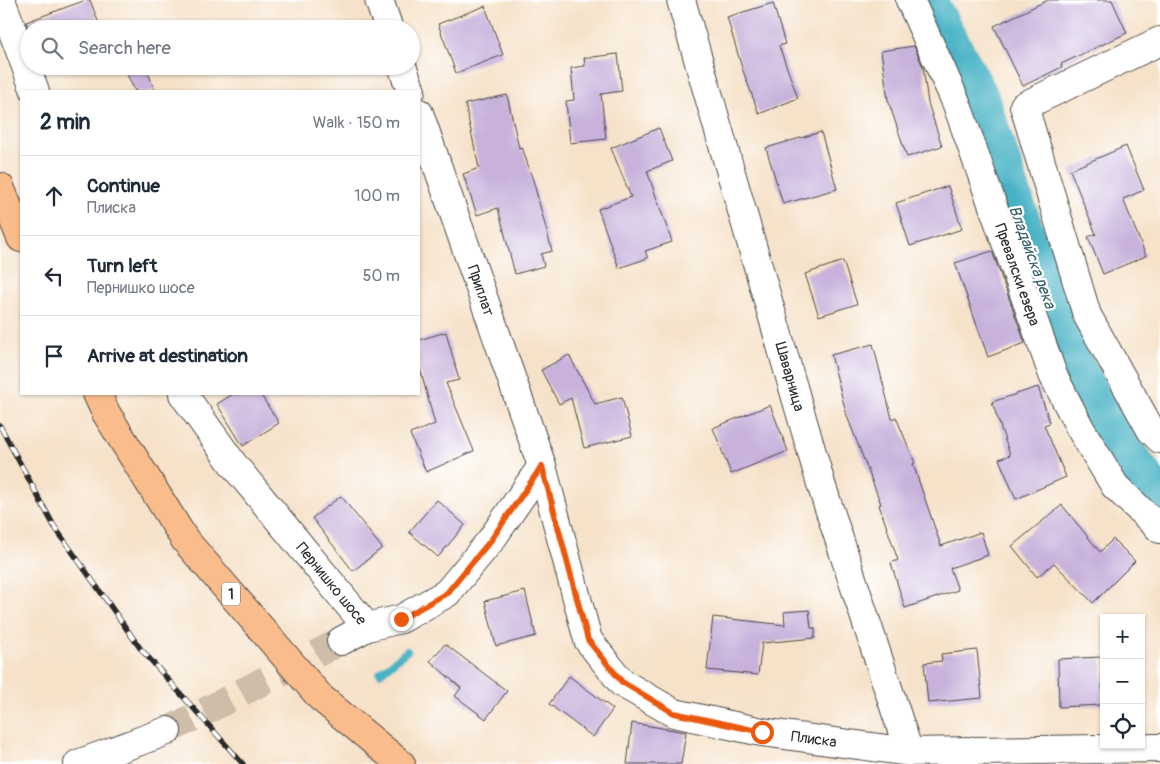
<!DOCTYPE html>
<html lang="en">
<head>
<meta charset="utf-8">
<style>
  body { margin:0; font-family:Pangolin,sans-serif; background:#f2f2f3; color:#1f2937 }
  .controls { position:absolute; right:15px; bottom:15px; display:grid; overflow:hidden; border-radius:0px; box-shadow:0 1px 4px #0004 }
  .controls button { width:45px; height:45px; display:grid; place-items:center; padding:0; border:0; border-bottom:1px solid #e0e1e3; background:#fff; color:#1f2937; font:25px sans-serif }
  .stop { position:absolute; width:15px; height:15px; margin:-11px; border:4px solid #ea580c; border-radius:50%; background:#fff }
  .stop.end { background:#ea580c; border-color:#fff; box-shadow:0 1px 5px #0008 }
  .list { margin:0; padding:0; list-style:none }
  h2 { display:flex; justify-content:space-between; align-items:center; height:65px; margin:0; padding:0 20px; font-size:21px }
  h2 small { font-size:16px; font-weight:400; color:#747a83 }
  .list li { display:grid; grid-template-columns:32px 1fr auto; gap:15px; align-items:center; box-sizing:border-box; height:80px; padding:0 20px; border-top:1px solid #e0e1e3 }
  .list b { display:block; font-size:19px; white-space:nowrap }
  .list p { margin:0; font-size:16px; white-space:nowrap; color:#747a83 }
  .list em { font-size:16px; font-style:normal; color:#747a83 }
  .icon { flex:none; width:28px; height:28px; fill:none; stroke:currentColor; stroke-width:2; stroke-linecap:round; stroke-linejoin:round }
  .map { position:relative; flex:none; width:1160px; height:764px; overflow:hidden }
  .search { position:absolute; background:#fff; box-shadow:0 1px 4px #0004; left:20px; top:20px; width:400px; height:55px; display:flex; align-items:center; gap:12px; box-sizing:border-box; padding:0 18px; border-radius:28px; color:#747a83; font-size:19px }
  .panel { position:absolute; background:#fff; box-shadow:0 1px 4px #0004; left:20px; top:90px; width:400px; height:305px; border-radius:0px }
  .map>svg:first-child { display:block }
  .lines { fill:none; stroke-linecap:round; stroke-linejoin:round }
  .stream { stroke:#47b2c5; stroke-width:8 }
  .river { stroke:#47b2c5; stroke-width:48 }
  .building { fill:#c8b2dc }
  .minor-tunnel { stroke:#cdbda9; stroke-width:28; stroke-dasharray:28 14; stroke-linecap:butt }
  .minor-casing { stroke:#494643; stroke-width:30 }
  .trunk-casing { stroke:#494643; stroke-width:30 }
  .minor { stroke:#fff; stroke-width:28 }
  .trunk { stroke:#f9bc8a; stroke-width:28 }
  .rail-casing { stroke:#2b2b2b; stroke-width:5.5 }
  .rail { stroke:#fff; stroke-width:4; stroke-dasharray:11; stroke-linecap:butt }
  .route { stroke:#ea580c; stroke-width:6 }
  .labels { text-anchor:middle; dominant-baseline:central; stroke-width:4.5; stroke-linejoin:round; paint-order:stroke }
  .shield { fill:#fff; stroke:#6b6b6b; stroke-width:1 }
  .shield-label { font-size:14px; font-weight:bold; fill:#2b2b2b }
  .street-label { font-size:15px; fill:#2b2b2b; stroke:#fff }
  .water-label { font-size:16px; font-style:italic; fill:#366169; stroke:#fff }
</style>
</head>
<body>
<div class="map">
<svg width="1160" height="764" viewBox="0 0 1160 764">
  <rect width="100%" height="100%" fill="#fff"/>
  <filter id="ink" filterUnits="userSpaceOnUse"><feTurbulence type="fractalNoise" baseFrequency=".02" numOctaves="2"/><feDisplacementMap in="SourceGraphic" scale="10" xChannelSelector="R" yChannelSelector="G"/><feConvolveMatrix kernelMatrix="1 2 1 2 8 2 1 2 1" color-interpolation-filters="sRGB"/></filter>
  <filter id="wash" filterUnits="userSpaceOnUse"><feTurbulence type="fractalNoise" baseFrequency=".0096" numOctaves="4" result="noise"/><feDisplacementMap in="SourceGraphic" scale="20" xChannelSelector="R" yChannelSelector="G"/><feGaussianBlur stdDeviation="1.12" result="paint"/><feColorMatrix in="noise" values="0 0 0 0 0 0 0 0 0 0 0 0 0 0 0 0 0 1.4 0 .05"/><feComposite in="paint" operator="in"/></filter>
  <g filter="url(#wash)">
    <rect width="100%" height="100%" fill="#f6e2c9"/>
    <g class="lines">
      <path class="stream" d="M380,673L407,651"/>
      <path class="river" d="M922,0L974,96L1017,223L1072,369L1114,444L1152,495L1160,503"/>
    </g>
    <g id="blocks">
      <path class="building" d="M86,0H90L101,29H28L26,22Z
        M1048,0H1112L1127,33L1061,64L1062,67L1023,86L994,26Z
        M773,3L785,44L779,46L798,98L759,114L742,68L727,17Z
        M485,6L503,55L456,73L438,24Z
        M914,46L923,67L928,103L942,146L907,157L888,100L881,51Z
        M618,54L622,91L601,94L606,139L570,143L566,101L574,100L571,68L585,66L584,58Z
        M123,66H161L148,72L155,91H135Z
        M507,95L519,148L522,147L533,180L552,251L541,254L544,266L515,274L498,208L477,215L463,174L479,168L465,104Z
        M659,128L672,161L647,171L672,242L645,251L648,258L619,268L598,209L631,197L611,148Z
        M821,132L837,189L783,204L766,148Z
        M1126,146L1144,190L1123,199L1146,256L1103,274L1088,237L1096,234L1070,170Z
        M948,186L962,229L910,246L896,203Z
        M992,251L1025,343L988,357L955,263Z
        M843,261L857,304L819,316L805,274Z
        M446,332L459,380L446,383L474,451L426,472L410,434L435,424L419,365V340Z
        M873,344L892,419L896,417L915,463L913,464L941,546L981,532L988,555L950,568L958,590L905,608L891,563L898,560L879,505L881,504L847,416L831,355Z
        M569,355L595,404L622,397L632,436L584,448L571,398L559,404L541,370Z
        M1038,387L1050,423L1044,425L1066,477L1016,499L999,459L1010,455L992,402Z
        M233,394H260L279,423L243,446L217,404Z
        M770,405L788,451L731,474L713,428Z
        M341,496L382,548L353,571L312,518Z
        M437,500L465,525L438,557L409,532Z
        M1062,505L1100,552L1113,539L1135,561L1093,603L1054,563L1037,577L1012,546Z
        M525,591L536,636L496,646L485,601Z
        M809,610L811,628H815V638L762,643L758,675L707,670L713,617L785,625L784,612Z
        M445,644L507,691L486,719L455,696L461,688L430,661Z
        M977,650L982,698L928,703L924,663L942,661L941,654Z
        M1101,657L1103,705L1059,707L1058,659Z
        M569,676L613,709L593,737L549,704Z
        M632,723L686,732L681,764H627Z"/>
    </g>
  </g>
  <g filter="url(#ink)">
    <use href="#blocks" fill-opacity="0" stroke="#494643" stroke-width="1"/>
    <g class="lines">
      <path class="minor-tunnel" d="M167,731L341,641"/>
      <g class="minor-casing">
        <g id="minor">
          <path d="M1,0L35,91"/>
          <path d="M379,0L389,29"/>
          <path id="s1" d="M681,0L821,484L909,752"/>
          <path id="s2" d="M910,0L956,102L1053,375L1080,428L1115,486L1160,529"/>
          <path d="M1160,41L1024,106L1087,315L1151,430L1160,439"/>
          <path d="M402,66L411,91"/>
          <path id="s3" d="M419,113L542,466L588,640L622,683L674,713L762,732L909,752L1160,748"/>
          <path id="s4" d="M183,394L233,464L367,627"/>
          <path d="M341,641L367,627L401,619L447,593L491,540L542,466"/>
          <path d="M78,764L167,731"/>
        </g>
      </g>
      <g class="trunk-casing">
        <path id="trunk" d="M0,187L21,238
          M97,394L106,413L185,540L321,698L401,764"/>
      </g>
      <use href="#minor" class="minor"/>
      <use href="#trunk" class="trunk"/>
      <g class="rail-casing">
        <path id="rail" d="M0,426L54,526L140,648L243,764"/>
      </g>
      <use href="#rail" class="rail"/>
    </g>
  </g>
  <g class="lines" filter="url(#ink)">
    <path class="route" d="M401,619L447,593L491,540L542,466L588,640L622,682L674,713L762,732"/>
  </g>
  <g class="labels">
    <rect class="shield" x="222" y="582.5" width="18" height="23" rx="4"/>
    <g class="shield-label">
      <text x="231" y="594">1</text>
    </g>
    <g class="street-label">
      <text stroke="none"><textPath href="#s2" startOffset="295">Превалски езера</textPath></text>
      <text stroke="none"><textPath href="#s3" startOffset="188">Приплат</textPath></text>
      <text stroke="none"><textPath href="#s1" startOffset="392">Шаварница</textPath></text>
      <text stroke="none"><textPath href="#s4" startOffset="241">Пернишко шосе</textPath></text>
      <text stroke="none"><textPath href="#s3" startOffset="811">Плиска</textPath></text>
    </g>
    <g class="water-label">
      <text transform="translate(1032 257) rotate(70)">Владайска река</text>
    </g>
  </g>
</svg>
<div class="controls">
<button>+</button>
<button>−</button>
<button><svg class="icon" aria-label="locate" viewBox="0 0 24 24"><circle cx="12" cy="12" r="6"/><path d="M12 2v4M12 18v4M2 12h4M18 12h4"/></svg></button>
</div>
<div class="stop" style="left:762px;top:732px"></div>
<div class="stop end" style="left:401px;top:619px"></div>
<div class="search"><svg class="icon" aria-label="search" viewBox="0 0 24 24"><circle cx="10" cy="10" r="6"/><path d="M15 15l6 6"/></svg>Search here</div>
<section class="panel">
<h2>2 min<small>Walk · 150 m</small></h2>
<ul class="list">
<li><svg class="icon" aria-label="ahead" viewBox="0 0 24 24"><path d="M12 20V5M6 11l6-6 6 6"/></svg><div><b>Continue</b><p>Плиска</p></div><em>100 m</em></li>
<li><svg class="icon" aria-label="left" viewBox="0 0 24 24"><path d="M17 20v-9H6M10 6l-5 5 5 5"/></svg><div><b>Turn left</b><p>Пернишко шосе</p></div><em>50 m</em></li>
<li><svg class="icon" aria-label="arrive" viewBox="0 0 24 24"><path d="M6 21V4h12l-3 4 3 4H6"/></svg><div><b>Arrive at destination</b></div></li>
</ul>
</section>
</div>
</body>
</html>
